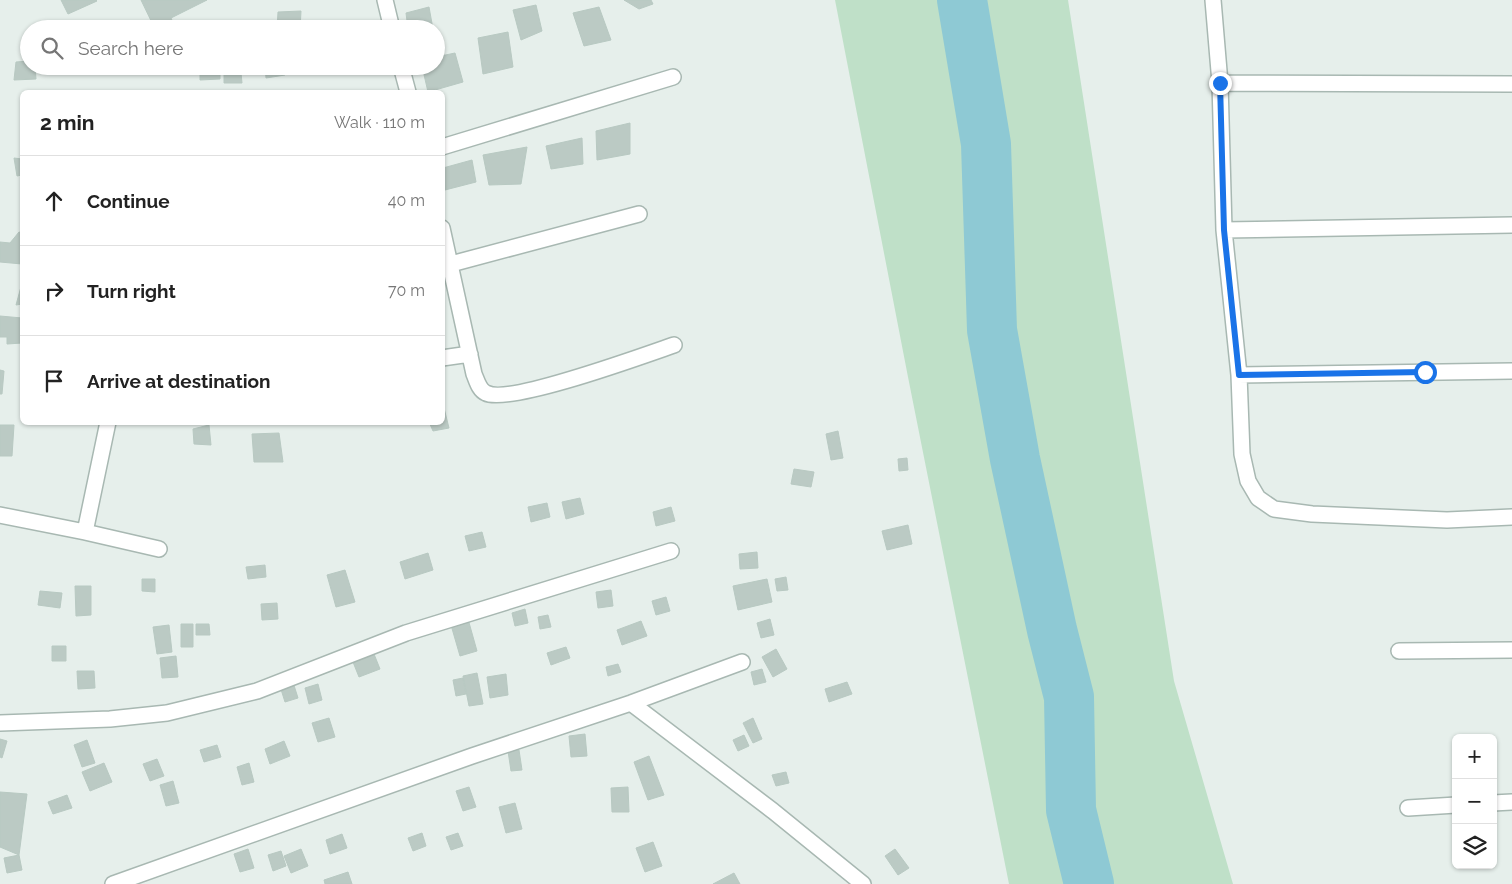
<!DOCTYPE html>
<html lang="en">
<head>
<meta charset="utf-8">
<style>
  body { margin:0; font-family:Raleway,sans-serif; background:#f6f6f6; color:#222 }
  .controls { position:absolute; right:15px; bottom:15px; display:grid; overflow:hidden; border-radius:8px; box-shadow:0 1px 4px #0004 }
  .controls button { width:45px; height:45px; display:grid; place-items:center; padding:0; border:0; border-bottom:1px solid #e0e0e0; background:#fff; color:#222; font:25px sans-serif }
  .stop { position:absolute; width:15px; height:15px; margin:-11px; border:4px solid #1a73e8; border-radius:50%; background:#fff }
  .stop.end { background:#1a73e8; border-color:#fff; box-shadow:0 1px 5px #0008 }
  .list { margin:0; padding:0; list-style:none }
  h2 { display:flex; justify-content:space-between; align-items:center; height:65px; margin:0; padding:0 20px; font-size:21px }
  h2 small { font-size:16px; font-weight:400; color:#767676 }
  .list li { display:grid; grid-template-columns:32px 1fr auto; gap:15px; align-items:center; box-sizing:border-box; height:90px; padding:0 20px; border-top:1px solid #e0e0e0 }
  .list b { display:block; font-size:19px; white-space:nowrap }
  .list em { font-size:16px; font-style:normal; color:#767676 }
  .icon { flex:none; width:28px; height:28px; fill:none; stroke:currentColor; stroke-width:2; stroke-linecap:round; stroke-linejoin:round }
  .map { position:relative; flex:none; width:1512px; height:884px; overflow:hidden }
  .search { position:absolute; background:#fff; box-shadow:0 1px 4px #0004; left:20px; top:20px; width:425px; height:55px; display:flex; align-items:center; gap:12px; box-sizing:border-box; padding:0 18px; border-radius:28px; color:#767676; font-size:19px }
  .panel { position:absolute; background:#fff; box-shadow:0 1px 4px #0004; left:20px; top:90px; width:425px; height:335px; border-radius:8px }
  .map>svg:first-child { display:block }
  .green { fill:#bfe0c8 }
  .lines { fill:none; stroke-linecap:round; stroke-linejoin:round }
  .river { stroke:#8ec9d4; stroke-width:50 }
  .building { fill:#bbcac4; stroke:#b8c9c2 }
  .street-casing { stroke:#a8b8b2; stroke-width:18 }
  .street { stroke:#fff; stroke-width:15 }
  .route { stroke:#1a73e8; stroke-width:6 }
</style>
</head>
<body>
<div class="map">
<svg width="1512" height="884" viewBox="0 0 1512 884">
  <rect width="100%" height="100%" fill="#e6efeb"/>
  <path class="green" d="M835,0H1068L1174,681L1233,884H1009L908,377Z"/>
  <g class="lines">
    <path class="river" d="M962,0L986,144L992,330L1015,459L1052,630L1069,697L1071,810L1089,884"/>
  </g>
  <path class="building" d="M61,0H96L97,1L68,14Z
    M141,0H207L171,18L176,29H155Z
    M624,0H651L653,4L639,9Z
    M536,5L542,31L521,40L513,10Z
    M429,7L433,29H408L406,13Z
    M599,7L611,40L584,46L573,13Z
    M301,11L300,29H277L278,12Z
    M352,24L355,29H336L335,25Z
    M508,32L513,67L483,74L478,38Z
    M455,53L463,82L428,92L422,66H436V57Z
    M29,61V66H35L36,79L14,80L16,62Z
    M200,66H220V79L200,80Z
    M224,66H252V72L241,73L242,83H224Z
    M265,66H283L285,75L266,78Z
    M341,66H374L373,70H342Z
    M630,123V154L597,160L596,131Z
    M582,138L583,164L551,169L546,146Z
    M527,147L521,184L489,185L483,155Z
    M14,158L22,159V175L17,176Z
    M472,160L476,182L445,190L443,168Z
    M19,232L22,233V264L0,262V242L10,243Z
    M22,283V304L16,305Z
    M0,316L22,318V343L7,344V337H0Z
    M0,370L4,371L2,394H0Z
    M444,408L449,428L433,431L429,422H442V409Z
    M0,425H14L12,456H0Z
    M209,425L211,445L194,444L193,429Z
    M838,431L843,458L831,460L826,434Z
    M279,433L283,462H254L252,434Z
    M907,458L908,470L899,471L898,459Z
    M794,469L814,472L811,487L791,484Z
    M580,498L584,514L566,519L562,502Z
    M547,503L550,517L531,522L528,507Z
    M671,507L675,521L656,526L653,512Z
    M908,525L912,544L887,550L882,531Z
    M482,532L486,547L469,551L465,536Z
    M757,552L758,568L740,569L739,554Z
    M428,553L433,570L405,579L400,562Z
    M265,565L266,577L248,579L246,567Z
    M345,570L355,602L336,607L327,575Z
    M786,577L788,590L777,591L775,579Z
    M142,579H155V592L142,591Z
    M767,579L772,602L738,610L733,586Z
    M75,586H91V615L76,616Z
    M611,590L613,606L598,608L596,592Z
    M40,591L62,593L60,608L38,605Z
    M666,597L670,611L656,615L652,601Z
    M277,603L278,619L262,620L261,604Z
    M525,609L528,623L515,626L512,613Z
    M548,615L551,627L540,629L538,617Z
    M468,619L477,651L460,656L451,625Z
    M770,619L774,635L761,638L757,623Z
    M641,621L647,636L622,645L617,630Z
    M181,624H193V647H181Z
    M196,624H209L210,635H196Z
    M169,625L172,652L157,654L153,627Z
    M52,646H66V661H52Z
    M566,647L570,658L551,665L547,653Z
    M776,649L787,669L773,677L762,657Z
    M374,654L380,669L359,677L353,662Z
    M176,656L178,677L162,678L160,658Z
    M618,664L621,672L608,676L606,667Z
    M762,669L766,682L754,685L751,672Z
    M77,671H94L95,688L78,689Z
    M477,673L483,704L469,706L463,676Z
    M506,674L508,695L490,698L487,677Z
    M463,678L466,694L456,696L453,680Z
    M292,679L298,698L285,702L279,683Z
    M847,682L852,694L829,702L825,689Z
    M318,684L322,700L309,704L305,688Z
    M329,718L335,737L318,742L312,723Z
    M753,718L762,739L753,743L743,723Z
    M585,734L587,756L571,757L569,736Z
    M744,735L749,746L738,751L733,740Z
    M0,739L7,741L2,758L0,757Z
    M87,740L95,763L82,767L74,745Z
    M284,741L290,756L270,764L265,749Z
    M217,745L221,757L204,762L200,750Z
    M519,750L522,770L511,771L508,751Z
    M649,756L664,795L648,800L634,762Z
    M157,759L164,776L150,781L143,764Z
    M104,763L112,782L90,791L82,772Z
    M249,763L254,782L242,785L237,767Z
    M786,772L789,783L776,786L772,775Z
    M173,781L179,803L166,806L160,785Z
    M469,787L476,807L463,811L456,791Z
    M628,787L629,812H612L611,788Z
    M0,792L27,794L19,855L0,847Z
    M67,795L72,808L53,814L48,802Z
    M515,803L522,829L506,833L499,807Z
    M422,833L426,846L413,851L408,838Z
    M458,833L463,846L451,850L446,837Z
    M342,834L347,848L330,854L326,840Z
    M653,842L662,866L645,872L636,848Z
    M248,849L254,868L240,872L234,854Z
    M301,849L308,866L291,873L284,856Z
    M895,849L909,868L898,875L885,856Z
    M281,851L286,866L273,871L268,855Z
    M19,855L22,870L7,873L4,858Z
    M348,872L352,884H325L324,880Z
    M734,873L740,884H713Z"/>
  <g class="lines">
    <g class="street-casing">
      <path id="street" d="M385,0L392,29
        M1213,0L1220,83L1224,230L1239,375L1242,454L1248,481L1258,498L1274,509L1312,514L1447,520L1512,517
        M401,66L408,92
        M1220,83L1512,84
        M442,147L673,77
        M442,228L474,374C477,381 479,390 486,393C508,405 645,355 674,345
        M1224,230L1512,225
        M451,264L639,214
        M442,358L470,354
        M1239,375L1512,371
        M0,515L85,532L108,422
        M85,532L159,549
        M1399,651L1512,650
        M631,703L773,811L863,884
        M0,723L110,719L167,713L257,691L406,633L671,551
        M1493,803L1512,802
        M1408,808L1456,805
        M113,884L472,756L631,703L742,662"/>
    </g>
    <use href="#street" class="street"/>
  </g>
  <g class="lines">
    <path class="route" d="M1220,83L1224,230L1239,375L1425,372"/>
  </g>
</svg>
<div class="controls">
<button>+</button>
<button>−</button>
<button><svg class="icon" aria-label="layers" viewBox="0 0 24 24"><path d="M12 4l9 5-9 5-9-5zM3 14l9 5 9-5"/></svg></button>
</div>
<div class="stop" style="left:1425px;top:372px"></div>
<div class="stop end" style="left:1220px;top:83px"></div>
<div class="search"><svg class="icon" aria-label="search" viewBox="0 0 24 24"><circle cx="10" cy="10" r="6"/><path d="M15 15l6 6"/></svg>Search here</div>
<section class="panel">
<h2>2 min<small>Walk · 110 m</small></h2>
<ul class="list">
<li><svg class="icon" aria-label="ahead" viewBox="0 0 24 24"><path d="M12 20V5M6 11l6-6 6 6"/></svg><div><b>Continue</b></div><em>40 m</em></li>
<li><svg class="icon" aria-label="right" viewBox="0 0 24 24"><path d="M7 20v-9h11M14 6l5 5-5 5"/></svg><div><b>Turn right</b></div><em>70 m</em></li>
<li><svg class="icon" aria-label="arrive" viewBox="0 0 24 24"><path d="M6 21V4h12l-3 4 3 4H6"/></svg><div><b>Arrive at destination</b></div></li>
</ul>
</section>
</div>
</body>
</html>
